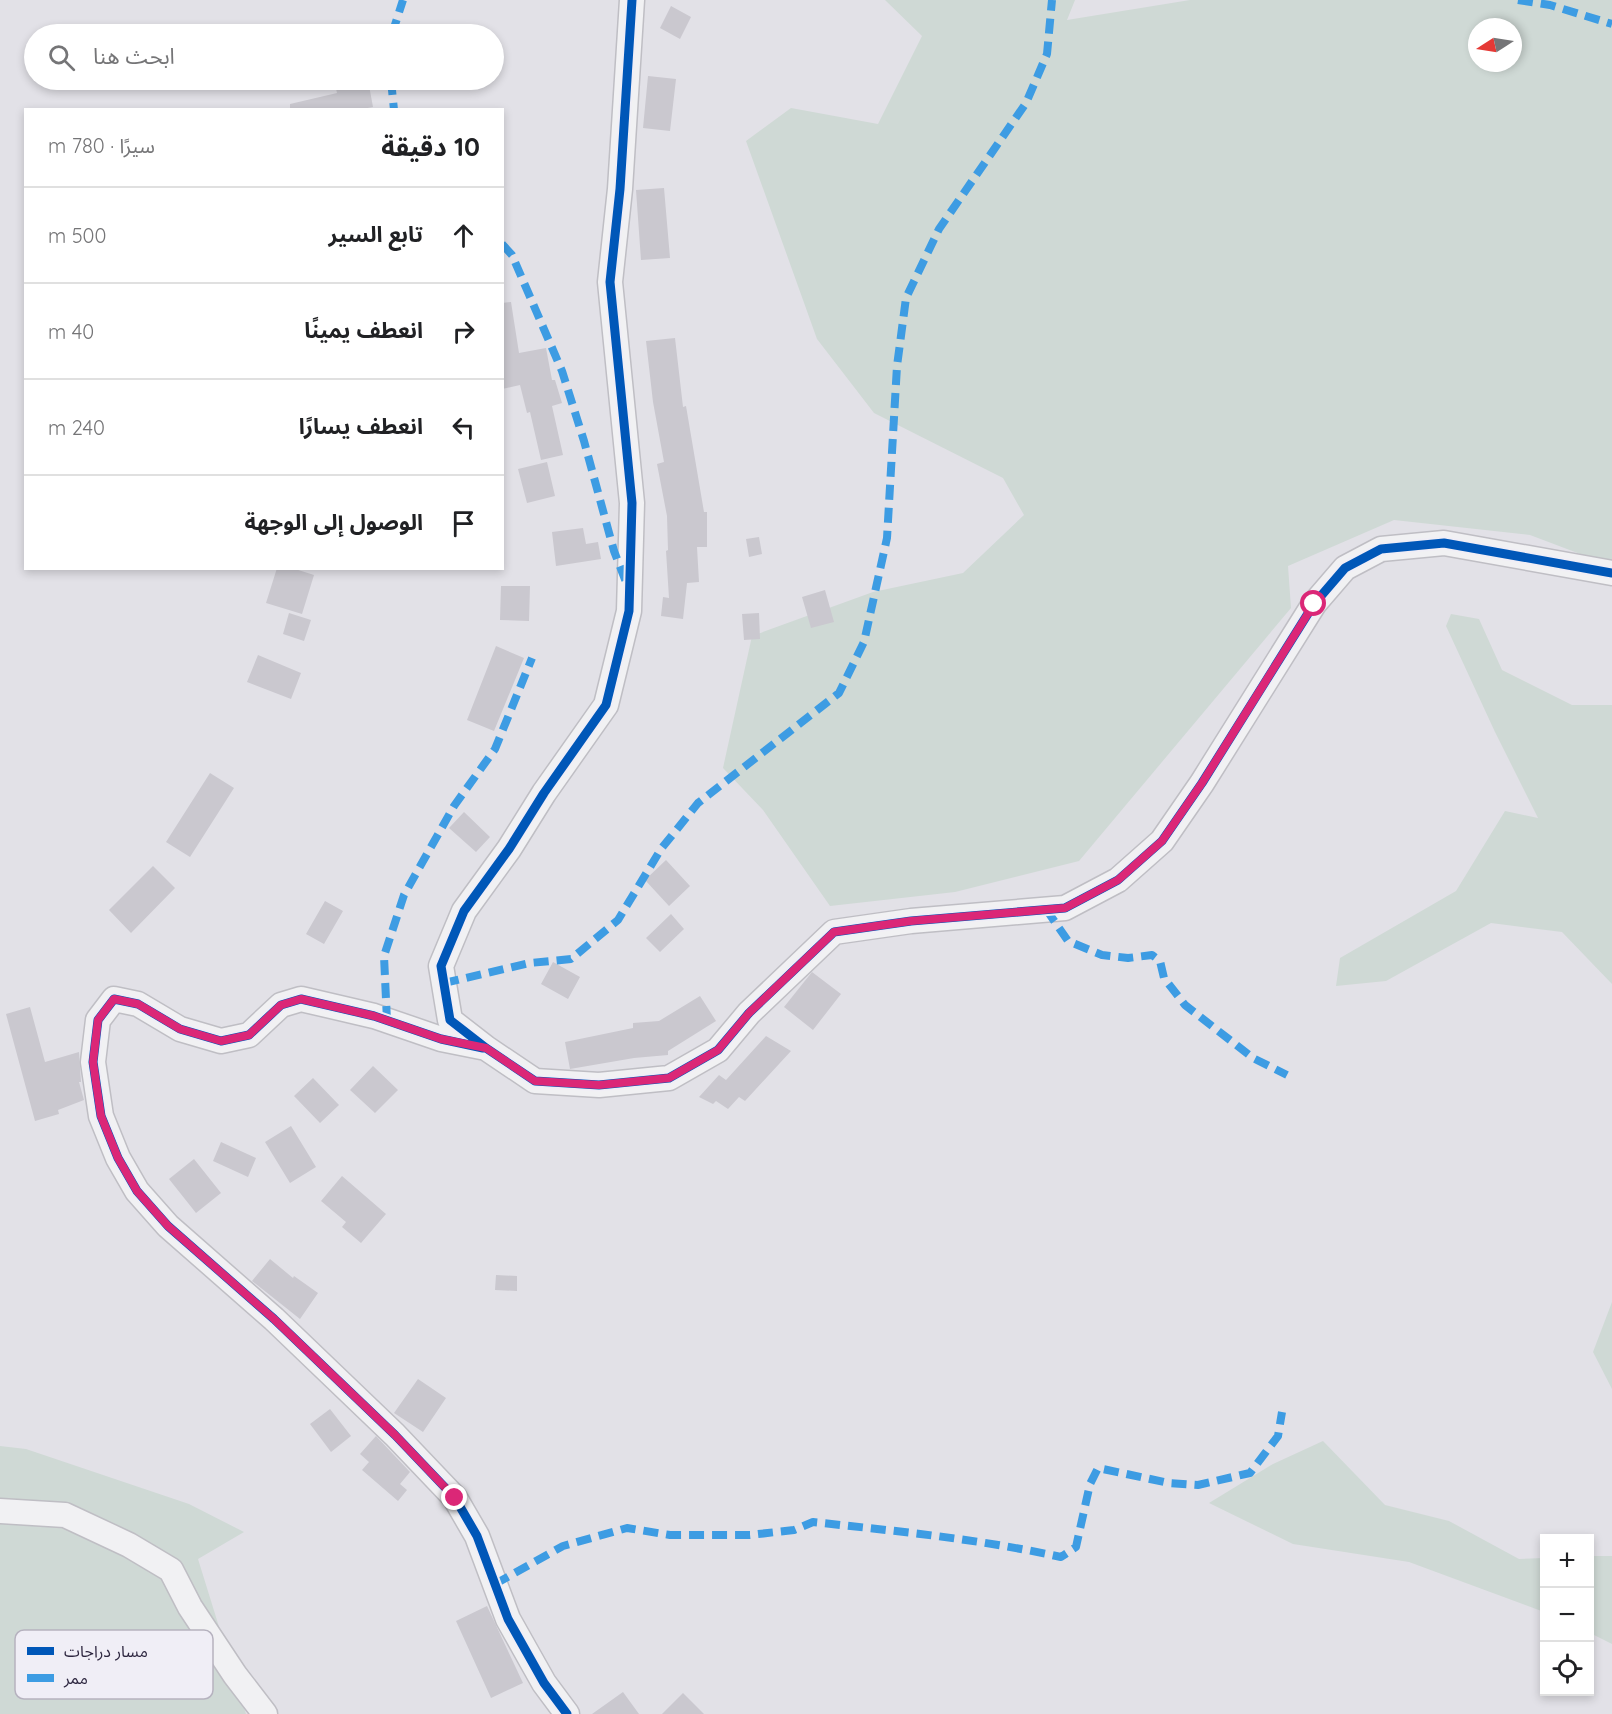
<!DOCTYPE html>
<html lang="ar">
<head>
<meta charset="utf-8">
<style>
  body { margin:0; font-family:Quicksand,"Noto Sans Arabic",sans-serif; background:#f6f6f6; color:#202124; direction:rtl }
  .controls { position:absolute; right:18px; bottom:18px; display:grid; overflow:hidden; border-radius:0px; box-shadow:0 3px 9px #0003 }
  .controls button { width:54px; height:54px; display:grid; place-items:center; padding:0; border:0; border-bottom:2px solid #e0e0e0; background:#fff; color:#202124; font:30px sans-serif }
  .compass { position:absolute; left:1468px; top:18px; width:54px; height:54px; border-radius:50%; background:#fff; box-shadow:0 3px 9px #0003; rotate:258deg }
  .stop { position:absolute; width:18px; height:18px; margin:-14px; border:4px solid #db2777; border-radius:50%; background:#fff }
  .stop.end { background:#db2777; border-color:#fff; box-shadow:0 2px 6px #0008 }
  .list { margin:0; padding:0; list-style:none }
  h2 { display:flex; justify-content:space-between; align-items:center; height:78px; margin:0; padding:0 24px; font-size:26px }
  h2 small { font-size:20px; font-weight:400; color:#757577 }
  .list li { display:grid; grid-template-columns:39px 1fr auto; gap:18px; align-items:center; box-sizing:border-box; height:96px; padding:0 24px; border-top:2px solid #e0e0e0 }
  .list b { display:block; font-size:22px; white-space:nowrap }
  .list em { font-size:20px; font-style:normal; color:#757577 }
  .icon { flex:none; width:33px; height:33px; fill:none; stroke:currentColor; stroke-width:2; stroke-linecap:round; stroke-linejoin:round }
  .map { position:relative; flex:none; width:1612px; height:1714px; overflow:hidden; direction:ltr }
  .search { position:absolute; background:#fff; box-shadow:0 3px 9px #0003; left:24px; top:24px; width:480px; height:66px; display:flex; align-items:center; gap:15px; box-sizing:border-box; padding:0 21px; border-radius:33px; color:#757577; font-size:22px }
  .panel { position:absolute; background:#fff; box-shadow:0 3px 9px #0003; left:24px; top:108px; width:480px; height:462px; border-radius:0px; direction:rtl }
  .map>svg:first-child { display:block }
  .green { fill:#cfd9d5; fill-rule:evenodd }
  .building { fill:#cac8cf }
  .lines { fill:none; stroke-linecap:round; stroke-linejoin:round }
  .tertiary-casing { stroke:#bfbec4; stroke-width:27 }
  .tertiary { stroke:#f1f1f3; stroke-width:24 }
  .quiet { stroke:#3d9ce3; stroke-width:8; stroke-dasharray:15 8; stroke-linecap:butt }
  .cycleway-casing { stroke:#f0eef6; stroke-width:13 }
  .cycleway { stroke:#0057b8; stroke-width:9 }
  .route { stroke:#db2777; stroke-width:8 }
  .key { fill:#f0eef6; stroke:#b6b2bf; stroke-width:1.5 }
  .key-label { font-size:16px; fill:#2e2740 }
</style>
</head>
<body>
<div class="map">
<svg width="1612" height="1714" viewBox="0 0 1612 1714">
  <rect width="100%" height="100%" fill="#e2e1e7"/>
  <path class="green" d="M885,0H1075L1067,20L1190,0H1612V566L1530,535L1394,520L1288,566L1291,608L1079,861L955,892L830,906L763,810L723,768L752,636L873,592L963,573L1024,515L1003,478L874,413L817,339L746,141L791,108L878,124L922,36ZM1477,27H1513V63H1477Z
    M1451,614L1479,619L1502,670L1572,705H1612V984L1562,932L1491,923L1386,981L1336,986L1340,958L1456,891L1505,811L1538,818L1495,732L1446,626Z
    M1612,1302V1389L1593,1352Z
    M1323,1441L1385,1505L1449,1521L1519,1559L1544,1558V1612L1409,1562L1293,1544L1209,1503L1273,1464Z
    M0,1446L26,1449L189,1504L244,1532L198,1559L246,1714H0Z
    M1590,1556H1612V1644L1590,1633Z"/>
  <path class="building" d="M671,6L691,17L680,39L660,28Z
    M648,76L676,79L670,131L643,128Z
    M334,80H368L373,107L357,110H290V104L337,93Z
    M664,188L670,258L641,260L636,190Z
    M511,302L519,353L546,348L552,380H555L562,403L552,406L563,455L541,460L530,412L527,413L520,385L502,389V303Z
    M675,338L683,407L686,406L704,512H707V547H697L699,582L687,583L683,619L661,616L663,597L669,598L666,551L668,550L667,516L657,464L664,462L653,402L646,341Z
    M547,462L555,496L527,503L518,469Z
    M583,528L586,544L598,542L601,559L556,566L552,532Z
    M759,537L762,554L749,557L746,539Z
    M277,568H292L314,575L302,614L266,603Z
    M501,586H530L529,621L500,620Z
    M825,590L834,622L811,628L802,597Z
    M289,613L311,620L304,641L283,634Z
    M759,613L760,639L744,640L742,614Z
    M496,646L524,658L494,731L467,720Z
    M258,655L301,673L291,699L247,682Z
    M210,773L234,788L190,857L166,842Z
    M464,812L490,837L476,852L449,828Z
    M666,860L690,886L669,906L645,880Z
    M153,866L175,888L131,933L109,910Z
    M325,901L343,911L324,944L306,934Z
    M671,914L684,929L660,952L646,938Z
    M553,962L580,977L568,999L541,984Z
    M812,972L841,994L813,1030L784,1007Z
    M700,996L716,1021L668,1051V1055L634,1058L570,1069L565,1042L633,1028V1023L659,1021Z
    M30,1007L45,1062L79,1052L81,1082H79L84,1100L58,1110L59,1114L35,1121L6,1014Z
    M766,1036L791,1051L745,1101L739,1097L728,1109L716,1101L713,1104L699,1097L719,1075L726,1080Z
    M373,1066L398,1090L375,1113L350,1090Z
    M313,1078L339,1105L320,1123L294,1096Z
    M291,1126L316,1167L290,1183L265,1142Z
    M221,1142L256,1158L248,1177L213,1161Z
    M194,1159L221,1193L196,1213L169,1179Z
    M342,1176L386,1214L361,1243L342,1227L346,1222L321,1201Z
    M270,1259L293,1278L294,1276L318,1293L300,1319L252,1281Z
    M496,1275L517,1276V1291L495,1290Z
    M418,1379L446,1398L423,1432L394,1413Z
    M330,1409L351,1436L331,1452L310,1424Z
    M376,1436L410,1472L400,1484L407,1490L398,1501L362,1470L369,1462L360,1454Z
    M487,1606L523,1683L491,1698L456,1621Z
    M623,1692L639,1714H592Z
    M683,1693L704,1714H662Z"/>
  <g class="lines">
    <g class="tertiary-casing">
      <path id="tertiary" d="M632,0L620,189L610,282L632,503L629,611L606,705L544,793L509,849L464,911L441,966L450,1020L486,1048L535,1081L599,1085L669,1078L718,1050L749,1013L834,932L911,921L1065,908L1118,880L1162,841L1202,783L1314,604L1345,568L1381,549L1444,543L1612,573
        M481,1047L441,1039L374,1016L301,999L281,1005L249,1035L221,1041L180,1029L138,1004L114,999L98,1020L93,1062L101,1116L118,1158L137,1191L168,1226L274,1319L395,1435L455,1498L477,1536L508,1619L544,1683L567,1714
        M0,1511L65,1515L129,1545L171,1570L190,1607L235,1675L265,1714"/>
    </g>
    <use href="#tertiary" class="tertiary"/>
    <path class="quiet" d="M1518,0L1550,5L1612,24
      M392,34L403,0
      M391,80L394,110
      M502,244L512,255L562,371L584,441L614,551L626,582
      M1046,909L1068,941L1102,955L1128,958L1152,955L1160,961L1164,978L1185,1005L1253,1058L1287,1075
      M444,983L530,963L571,959L618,920L661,849L698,803L839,693L864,642L887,538L897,366L906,298L939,229L1026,103L1047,54L1052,0
      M387,1021L384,956L404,895L454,806L495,749L532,658
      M495,1584L563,1546L627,1528L670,1535H750L794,1530L813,1522C896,1531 979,1539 1061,1557L1076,1547L1090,1484L1098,1468L1169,1483L1198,1485L1250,1473L1278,1436L1282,1412"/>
    <g class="cycleway-casing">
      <path id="cycleway" d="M632,0L620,189L610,282L632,503L629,611L606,705L544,793L509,849L464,911L441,966L450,1020L486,1048L535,1081L599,1085L669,1078L718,1050L749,1013L834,932L911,921L1065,908L1118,880L1162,841L1202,783L1314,604L1345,568L1381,549L1444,543L1612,573
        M483,1048L441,1039L374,1016L301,999L281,1005L249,1035L221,1041L180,1029L138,1004L114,999L98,1020L93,1062L101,1116L118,1158L137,1191L168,1226L274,1319L395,1435L455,1498L477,1536L508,1619L544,1683L567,1714"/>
    </g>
    <use href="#cycleway" class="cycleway"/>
  </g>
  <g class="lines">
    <path class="route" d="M455,1498L395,1435L274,1319L168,1226L137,1191L118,1158L101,1116L93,1062L98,1020L114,999L138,1004L180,1029L221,1041L249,1035L281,1005L301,999L374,1016L441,1039L486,1048L535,1081L599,1085L669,1078L718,1050L749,1013L834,932L911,921L1065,908L1118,880L1162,841L1202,783L1314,604"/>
  </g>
  <rect x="15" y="1630" width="198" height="69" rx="9" class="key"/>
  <rect x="27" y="1647" width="27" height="8" fill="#0057b8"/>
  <rect x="27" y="1674" width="27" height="8" fill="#3d9ce3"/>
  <g class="key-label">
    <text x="64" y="1657">مسار دراجات</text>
    <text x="64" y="1684">ممر</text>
  </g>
</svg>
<div class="controls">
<button>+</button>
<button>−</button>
<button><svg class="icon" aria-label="locate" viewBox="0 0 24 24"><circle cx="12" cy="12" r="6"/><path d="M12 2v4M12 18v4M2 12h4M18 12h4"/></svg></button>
</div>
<svg class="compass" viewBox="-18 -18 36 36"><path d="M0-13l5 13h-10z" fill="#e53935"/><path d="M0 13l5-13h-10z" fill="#757577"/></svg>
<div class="stop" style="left:1314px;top:604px"></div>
<div class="stop end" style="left:455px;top:1498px"></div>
<div class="search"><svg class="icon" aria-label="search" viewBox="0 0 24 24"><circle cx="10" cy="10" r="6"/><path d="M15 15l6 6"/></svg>ابحث هنا</div>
<section class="panel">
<h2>10 دقيقة<small>سيرًا · 780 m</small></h2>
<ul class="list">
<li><svg class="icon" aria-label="ahead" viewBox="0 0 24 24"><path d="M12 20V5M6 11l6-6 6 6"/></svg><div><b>تابع السير</b></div><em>500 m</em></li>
<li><svg class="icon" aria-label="right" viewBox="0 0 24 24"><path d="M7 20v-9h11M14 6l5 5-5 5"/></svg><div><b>انعطف يمينًا</b></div><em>40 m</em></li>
<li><svg class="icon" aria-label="left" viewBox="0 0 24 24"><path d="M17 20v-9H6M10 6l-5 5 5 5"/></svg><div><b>انعطف يسارًا</b></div><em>240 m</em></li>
<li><svg class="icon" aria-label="arrive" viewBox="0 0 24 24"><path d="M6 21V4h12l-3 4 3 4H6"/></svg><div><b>الوصول إلى الوجهة</b></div></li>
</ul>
</section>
</div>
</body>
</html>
